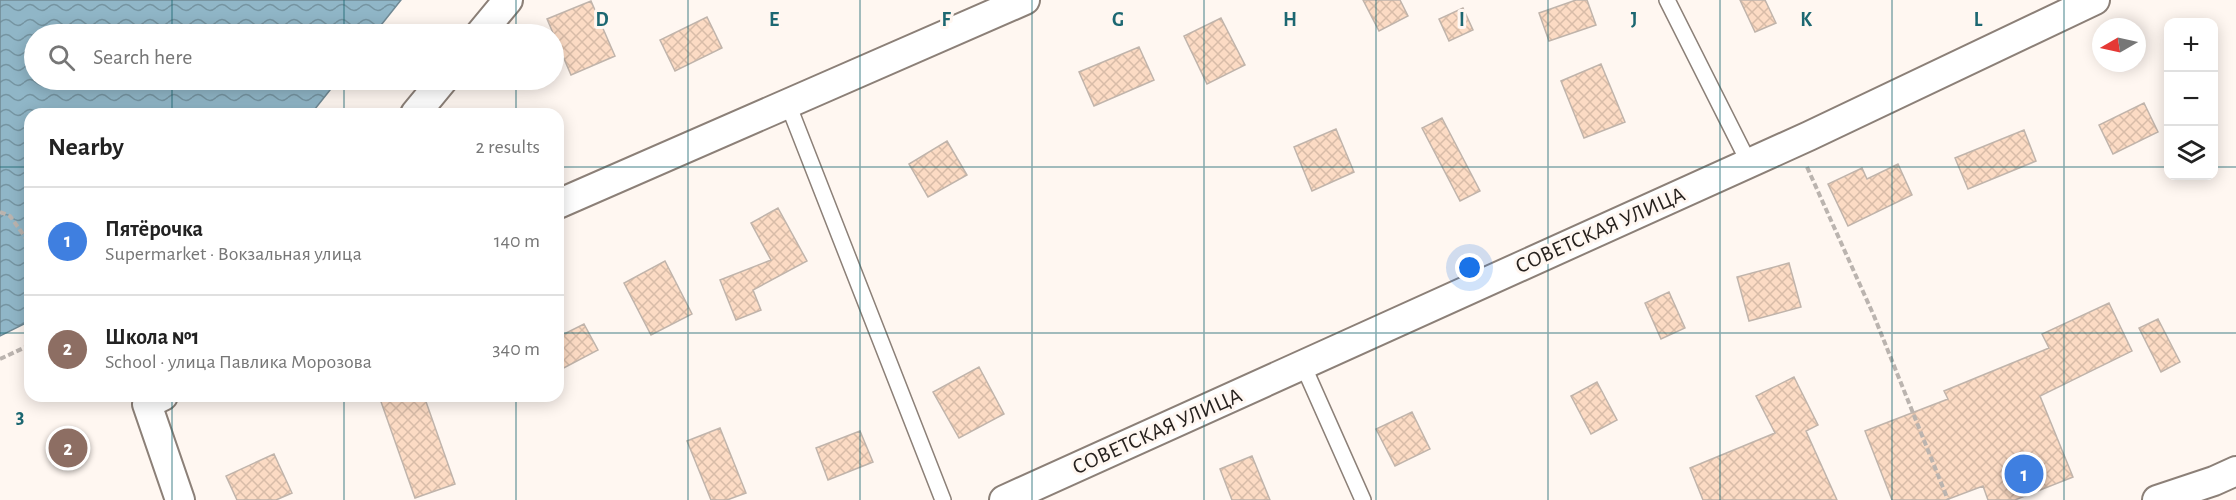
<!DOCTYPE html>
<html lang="en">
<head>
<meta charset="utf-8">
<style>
  body { margin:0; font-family:"Alegreya Sans",sans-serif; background:#f2f2f2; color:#222 }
  .controls { position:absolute; right:18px; top:18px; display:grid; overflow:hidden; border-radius:12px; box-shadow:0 3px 15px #0003 }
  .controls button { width:54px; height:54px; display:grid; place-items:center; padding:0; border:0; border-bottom:2px solid #e0e0e0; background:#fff; color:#222; font:30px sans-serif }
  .compass { position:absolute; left:2092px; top:18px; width:54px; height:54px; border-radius:50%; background:#fff; box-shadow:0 3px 15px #0003; rotate:261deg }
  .you { position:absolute; left:1470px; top:268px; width:21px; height:21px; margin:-15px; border:4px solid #fff; border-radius:50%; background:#1a73e8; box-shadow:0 0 0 9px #1a73e833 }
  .badge { display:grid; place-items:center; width:39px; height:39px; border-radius:50%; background:#db2777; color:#fff; font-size:20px; font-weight:700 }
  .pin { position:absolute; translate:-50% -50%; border:3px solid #fff; box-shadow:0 2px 6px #0006 }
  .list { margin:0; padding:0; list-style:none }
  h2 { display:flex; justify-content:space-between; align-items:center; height:78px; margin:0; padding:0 24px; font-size:26px }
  h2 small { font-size:20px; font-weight:400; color:#767676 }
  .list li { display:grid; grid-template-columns:39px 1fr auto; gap:18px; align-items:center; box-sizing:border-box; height:108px; padding:0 24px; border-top:2px solid #e0e0e0 }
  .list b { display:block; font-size:22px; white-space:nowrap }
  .list p { margin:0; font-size:20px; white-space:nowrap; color:#767676 }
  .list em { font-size:20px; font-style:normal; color:#767676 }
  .icon { flex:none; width:33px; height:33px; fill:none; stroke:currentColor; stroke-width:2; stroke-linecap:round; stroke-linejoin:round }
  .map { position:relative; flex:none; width:2236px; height:500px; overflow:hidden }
  .search { position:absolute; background:#fff; box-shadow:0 3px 15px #0003; left:24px; top:24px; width:540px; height:66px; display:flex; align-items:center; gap:15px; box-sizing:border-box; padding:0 21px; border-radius:33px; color:#767676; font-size:22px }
  .panel { position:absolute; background:#fff; box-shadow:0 3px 15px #0003; left:24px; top:108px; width:540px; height:294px; border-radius:18px }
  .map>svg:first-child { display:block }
  .water { fill:url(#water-waves); stroke:#708994; stroke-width:1.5 }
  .building { fill:url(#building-cross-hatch); stroke:#c0b4ab; stroke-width:1.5 }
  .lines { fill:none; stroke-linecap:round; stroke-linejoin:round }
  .service-casing { stroke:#8c8078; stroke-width:18 }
  .minor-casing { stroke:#8c8078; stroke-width:32 }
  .path { stroke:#bbb4af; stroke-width:4; stroke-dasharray:6 3; stroke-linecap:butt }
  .service { stroke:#fff; stroke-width:15 }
  .minor { stroke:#fff; stroke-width:28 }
  .grid { fill:none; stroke:#1c6771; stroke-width:1.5; stroke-opacity:0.55 }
  .labels { text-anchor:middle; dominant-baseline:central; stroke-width:6; stroke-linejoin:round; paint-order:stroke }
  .street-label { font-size:22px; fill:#26211e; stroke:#fff7f1 }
  .grid-label { font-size:20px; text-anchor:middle; font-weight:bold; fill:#1c6771; stroke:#fff7f1; stroke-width:6; stroke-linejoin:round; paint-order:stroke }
</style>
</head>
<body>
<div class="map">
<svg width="2236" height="500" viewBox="0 0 2236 500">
  <defs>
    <pattern id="water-waves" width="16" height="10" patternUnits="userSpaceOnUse" patternTransform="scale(1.5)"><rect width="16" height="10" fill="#90b6c7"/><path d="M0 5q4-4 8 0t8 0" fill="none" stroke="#7594a1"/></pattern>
    <pattern id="building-cross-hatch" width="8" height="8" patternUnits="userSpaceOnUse" patternTransform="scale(1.5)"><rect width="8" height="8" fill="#fcdbc4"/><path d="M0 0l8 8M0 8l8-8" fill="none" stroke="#d8bca8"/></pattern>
  </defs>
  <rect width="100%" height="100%" fill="#fff7f1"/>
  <path class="water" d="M0,0H401L374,34H34V80H338L311,114H30V321L0,336Z"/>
  <path class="building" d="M1363,0H1400L1408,16L1379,31Z
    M1576,0H1587L1596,25L1549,41L1539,13Z
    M1740,0H1765L1776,23L1755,32Z
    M591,1L615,56L571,75L547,19Z
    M1463,8L1473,30L1449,41L1439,19Z
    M707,17L722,48L675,71L660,40Z
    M1221,18L1245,65L1207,84L1184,36Z
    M1139,47L1154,80L1094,106L1079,72Z
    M1601,64L1625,122L1584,138L1561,81Z
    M2144,103L2158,132L2113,154L2099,125Z
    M1442,118L1480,191L1460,201L1422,128Z
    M1336,129L1354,172L1312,191L1294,147Z
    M2024,130L2036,161L1968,189L1955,158Z
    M947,141L967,175L928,197L909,164Z
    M1898,164L1912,195L1848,226L1828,184L1862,168L1867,179Z
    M778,208L807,261L753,290L761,310L736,320L720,280L771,260L751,223Z
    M665,261L692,314L651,335L624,283Z
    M1789,263L1801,307L1749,321L1737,277Z
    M1669,292L1685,328L1661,339L1645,303Z
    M2109,303L2132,351L2040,396L2073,477L2015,500H1988L1983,486L1946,500H1892L1865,431L1948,399L1944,391L2049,348L2042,334Z
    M2158,319L2180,362L2161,372L2139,328Z
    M584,324L598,350L558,371V337Z
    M979,367L1004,414L959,438L933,392Z
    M1794,377L1818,425L1806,431L1837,500H1703L1690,468L1775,433L1756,396Z
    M1597,382L1617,420L1591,434L1571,396Z
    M379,396H424L455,484L415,498Z
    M1412,412L1430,449L1395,466L1376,429Z
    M720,428L746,493L727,500H711L687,441Z
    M860,431L873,462L828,480L816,448Z
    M274,454L292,493L276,500H237L226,476Z
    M1252,456L1270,500H1232L1220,469Z"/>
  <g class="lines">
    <g class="service-casing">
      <path id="service" d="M1667,0L1749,163
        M788,104L943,500
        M1303,365L1363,500"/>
    </g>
    <g class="minor-casing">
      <path id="minor" d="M480,34L508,0
        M415,114L443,80
        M558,204L1025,0
        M163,396L147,404L180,500
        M1004,500L1809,136L2095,0
        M2157,500L2214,481L2236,471"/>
    </g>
    <path class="path" d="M1807,167L1874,316L1948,500
      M0,212L10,216L30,244
      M0,359L30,345"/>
    <use href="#service" class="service"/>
    <use href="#minor" class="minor"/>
  </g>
  <path class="grid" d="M172,0V34M344,0V34M516,0V34M688,0V500M860,0V500M1032,0V500M1204,0V500M1376,0V500M1548,0V500M1720,0V500M1892,0V500M2064,0V500M172,80V114M344,80V114M516,80V114M0,167H30M558,167H2168M2214,167H2236M0,333H30M558,333H2236M172,396V500M344,396V500M516,396V500"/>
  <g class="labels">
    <g class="street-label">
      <text transform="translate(1600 230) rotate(-24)">СОВЕТСКАЯ УЛИЦА</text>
      <text transform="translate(1157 431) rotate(-24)">СОВЕТСКАЯ УЛИЦА</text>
    </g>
  </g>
  <g class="grid-label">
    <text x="602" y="26">D</text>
    <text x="774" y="26">E</text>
    <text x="946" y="26">F</text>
    <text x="1118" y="26">G</text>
    <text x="1290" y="26">H</text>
    <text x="1462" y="26">I</text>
    <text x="1634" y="26">J</text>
    <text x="1806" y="26">K</text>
    <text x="1978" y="26">L</text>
    <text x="20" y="423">3</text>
  </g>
</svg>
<div class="controls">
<button>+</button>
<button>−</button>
<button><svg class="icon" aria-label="layers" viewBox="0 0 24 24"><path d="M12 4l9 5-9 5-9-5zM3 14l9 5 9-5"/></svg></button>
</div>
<svg class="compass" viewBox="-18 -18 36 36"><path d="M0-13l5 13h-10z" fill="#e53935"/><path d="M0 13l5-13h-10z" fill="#767676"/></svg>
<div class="you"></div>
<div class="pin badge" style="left:2024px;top:474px;background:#3f7fe0">1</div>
<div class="pin badge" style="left:68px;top:448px;background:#8d6e63">2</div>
<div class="search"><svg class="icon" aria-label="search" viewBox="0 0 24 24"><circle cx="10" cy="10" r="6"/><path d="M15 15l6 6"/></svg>Search here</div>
<section class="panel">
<h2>Nearby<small>2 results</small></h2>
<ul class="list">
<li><span class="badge" style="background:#3f7fe0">1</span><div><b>Пятёрочка</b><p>Supermarket · Вокзальная улица</p></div><em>140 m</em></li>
<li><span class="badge" style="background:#8d6e63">2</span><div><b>Школа №1</b><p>School · улица Павлика Морозова</p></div><em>340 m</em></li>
</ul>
</section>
</div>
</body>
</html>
